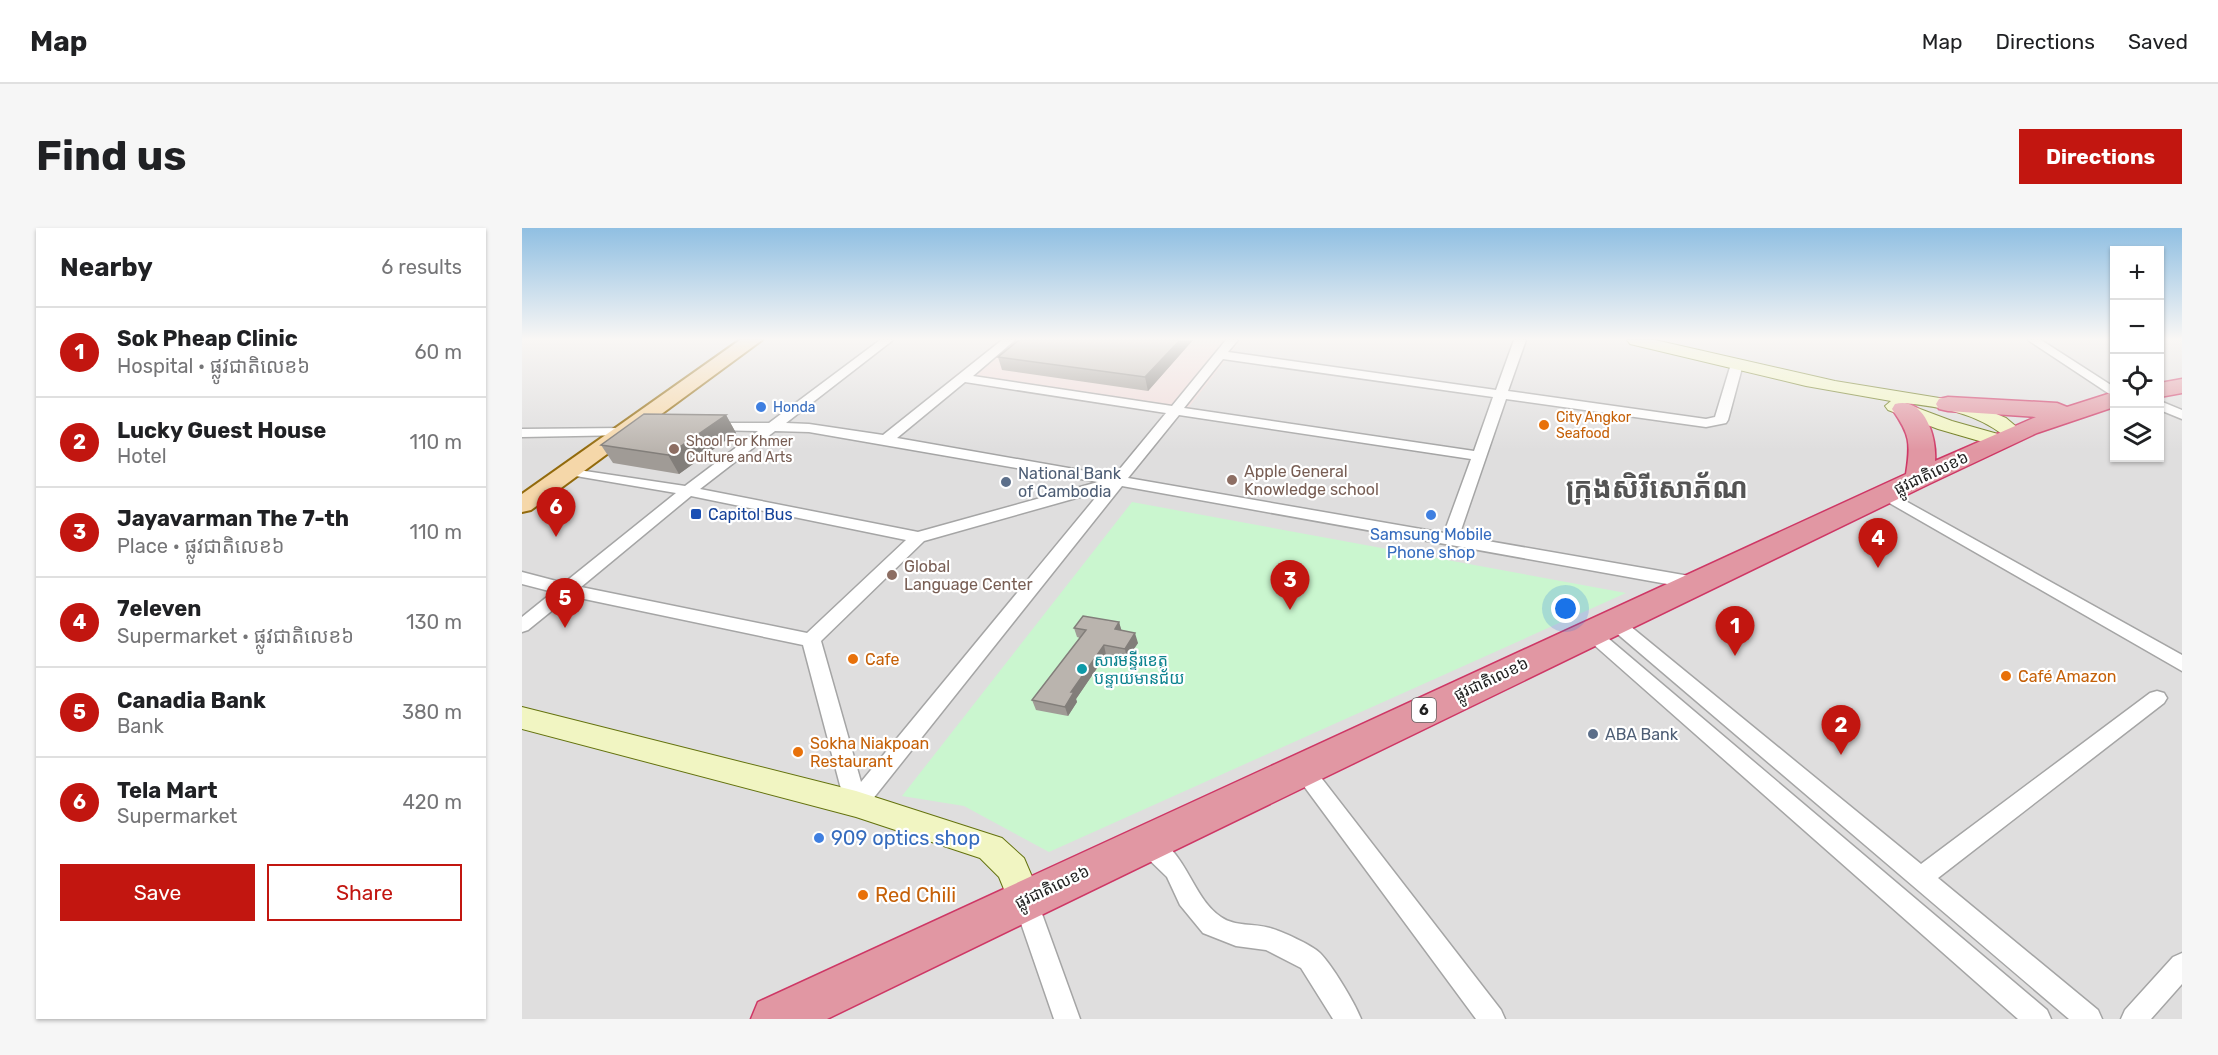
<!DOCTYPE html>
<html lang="en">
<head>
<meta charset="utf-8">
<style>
  body { margin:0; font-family:Rubik,"Noto Sans Khmer",sans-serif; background:#f6f6f6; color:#202124 }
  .controls { position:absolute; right:18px; top:18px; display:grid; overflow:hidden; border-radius:0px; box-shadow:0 2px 4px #0004 }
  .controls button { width:54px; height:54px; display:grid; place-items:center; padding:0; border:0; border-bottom:2px solid #e0e0e0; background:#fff; color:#202124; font:30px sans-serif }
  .you { position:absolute; left:1044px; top:381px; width:21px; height:21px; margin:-15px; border:4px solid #fff; border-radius:50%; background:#1a73e8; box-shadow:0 0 0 9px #1a73e833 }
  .badge { display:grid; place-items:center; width:39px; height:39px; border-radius:50%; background:#c21610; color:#fff; font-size:20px; font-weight:700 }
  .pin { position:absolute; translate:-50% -50px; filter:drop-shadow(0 2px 3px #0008) }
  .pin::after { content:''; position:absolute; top:32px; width:21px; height:18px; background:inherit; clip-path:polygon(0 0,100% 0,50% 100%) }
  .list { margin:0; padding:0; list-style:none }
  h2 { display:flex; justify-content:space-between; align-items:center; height:78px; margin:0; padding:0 24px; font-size:26px }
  h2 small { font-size:20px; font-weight:400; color:#757577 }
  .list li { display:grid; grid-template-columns:39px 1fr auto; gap:18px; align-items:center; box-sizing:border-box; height:90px; padding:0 24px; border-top:2px solid #e0e0e0 }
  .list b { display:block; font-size:22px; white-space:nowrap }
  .list p { margin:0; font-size:20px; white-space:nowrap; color:#757577 }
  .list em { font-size:20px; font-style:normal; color:#757577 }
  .actions { display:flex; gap:12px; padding:18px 24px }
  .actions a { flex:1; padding:14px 0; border:2px solid #c21610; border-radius:0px; text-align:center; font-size:21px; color:#c21610 }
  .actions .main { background:#c21610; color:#fff }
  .icon { flex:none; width:33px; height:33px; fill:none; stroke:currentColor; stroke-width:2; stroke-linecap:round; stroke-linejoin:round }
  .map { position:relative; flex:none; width:1660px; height:791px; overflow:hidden; border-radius:0px }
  header { display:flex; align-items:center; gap:36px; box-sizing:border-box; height:84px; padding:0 30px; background:#fff; border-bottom:2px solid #e0e0e0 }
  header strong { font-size:28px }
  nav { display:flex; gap:33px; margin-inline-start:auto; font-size:21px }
  .intro { display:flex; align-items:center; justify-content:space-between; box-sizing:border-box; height:144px; padding:0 36px }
  h1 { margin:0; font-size:42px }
  .button { padding:15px 27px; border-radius:0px; background:#c21610; color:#fff; font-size:21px; font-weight:700 }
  main { display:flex; gap:36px; padding:0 36px }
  aside { flex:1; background:#fff; border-radius:0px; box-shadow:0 2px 4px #0004 }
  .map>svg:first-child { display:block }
  .residential { fill:#dfdede }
  .commercial { fill:#f0dbda }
  .park { fill:#caf6cf }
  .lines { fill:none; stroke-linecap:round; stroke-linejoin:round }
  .street-casing { stroke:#a5a5a5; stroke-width:3 }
  .secondary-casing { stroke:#64720e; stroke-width:2 }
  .primary-casing { stroke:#926a0c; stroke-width:4 }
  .highway-casing { stroke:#ce3765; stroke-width:3 }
  .street { fill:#fff; fill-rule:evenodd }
  .secondary { fill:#f1f5c2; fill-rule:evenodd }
  .primary { fill:#f5d7a9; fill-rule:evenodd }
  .highway { fill:#e197a3; fill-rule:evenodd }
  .wall { fill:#a09b96 }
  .shaded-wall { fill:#827e7a }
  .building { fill:#bab4ae; stroke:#827e7a; stroke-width:1.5 }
  .shop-dot { fill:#3f7fe0; stroke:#fff; stroke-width:2 }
  .food-dot { fill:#e8710a; stroke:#fff; stroke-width:2 }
  .education-dot { fill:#8d6e63; stroke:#fff; stroke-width:2 }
  .service-dot { fill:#5c6f8a; stroke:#fff; stroke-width:2 }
  .transit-dot { fill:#1a4fb4; stroke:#fff; stroke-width:2 }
  .culture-dot { fill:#0f9aa8; stroke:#fff; stroke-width:2 }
  .labels { text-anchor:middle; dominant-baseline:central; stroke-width:4.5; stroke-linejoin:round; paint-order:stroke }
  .far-shop-label { font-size:14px; fill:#366cbe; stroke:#fff; text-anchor:start }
  .far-food-label { font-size:14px; fill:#c56008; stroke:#fff; text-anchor:start }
  .far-education-label { font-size:14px; fill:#785e54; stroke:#fff; text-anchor:start }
  .shield { fill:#fff; stroke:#646464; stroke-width:1.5 }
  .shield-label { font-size:15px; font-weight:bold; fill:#212121 }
  .education-label { font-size:16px; fill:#785e54; stroke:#fff; text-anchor:start }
  .service-label { font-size:16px; fill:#4e5e75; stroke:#fff; text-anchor:start }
  .street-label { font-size:16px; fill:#212121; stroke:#fff }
  .transit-label { font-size:16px; fill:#164399; stroke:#fff; text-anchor:start }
  .shop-label { font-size:16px; fill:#366cbe; stroke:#fff }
  .food-label { font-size:16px; fill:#c56008; stroke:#fff; text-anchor:start }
  .culture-label { font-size:16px; fill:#0d838f; stroke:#fff; text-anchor:start }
  .near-shop-label { font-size:20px; fill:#366cbe; stroke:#fff; text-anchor:start }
  .near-food-label { font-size:20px; fill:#c56008; stroke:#fff; text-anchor:start }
  .town-label { font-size:28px; font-weight:bold; fill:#545454; stroke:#fff }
</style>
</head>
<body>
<header>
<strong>Map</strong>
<nav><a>Map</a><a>Directions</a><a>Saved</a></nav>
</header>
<div class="intro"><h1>Find us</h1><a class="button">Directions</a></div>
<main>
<aside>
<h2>Nearby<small>6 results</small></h2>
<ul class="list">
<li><span class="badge">1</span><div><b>Sok Pheap Clinic</b><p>Hospital · ផ្លូវជាតិលេខ៦</p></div><em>60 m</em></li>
<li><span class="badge">2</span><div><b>Lucky Guest House</b><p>Hotel</p></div><em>110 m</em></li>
<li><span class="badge">3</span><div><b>Jayavarman The 7-th</b><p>Place · ផ្លូវជាតិលេខ៦</p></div><em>110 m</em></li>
<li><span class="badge">4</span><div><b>7eleven</b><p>Supermarket · ផ្លូវជាតិលេខ៦</p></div><em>130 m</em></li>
<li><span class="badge">5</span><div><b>Canadia Bank</b><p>Bank</p></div><em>380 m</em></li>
<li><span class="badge">6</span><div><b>Tela Mart</b><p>Supermarket</p></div><em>420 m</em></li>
</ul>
<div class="actions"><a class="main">Save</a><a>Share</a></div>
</aside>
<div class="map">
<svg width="1660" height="791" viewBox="0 0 1660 791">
  <rect width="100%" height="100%" fill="#f1eee9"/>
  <path class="residential" d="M0,112H1592V230H1638V112H1660V791H0Z"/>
  <path class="commercial" d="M477,112H719L660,188L426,153Z"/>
  <path class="park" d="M610,274L1104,365L527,624L442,578L380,568Z"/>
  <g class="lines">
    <g class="street-casing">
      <path id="street" d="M358,112H371L264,195L287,196L361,207L480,112H493L451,148L650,178L704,112H716L706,124L974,162L992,112H1004L986,163L1184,191L1193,189L1209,136L1215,132L1221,136L1206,192L1204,195L1184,199L984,171L937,308L1173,349L1182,355L1179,359L1173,361L600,258L342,582L334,585L326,582L323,576L281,417L48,368L6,402L0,404V389L31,364L0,356V344L42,355L154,265L48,247L43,246L41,243L43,240L163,258L236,203L188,202L183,201V195H247ZM701,131L971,169L952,223L662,180ZM443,154L644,185L592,248L375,210ZM657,187L949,231L922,305L606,250ZM253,203L287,204L576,254L396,304L178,261ZM579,263L339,554L299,413L402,313ZM169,268L384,312L285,405L59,359Z
        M1506,112H1519L1592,159V169Z
        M1638,173L1660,182V191L1638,182Z
        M102,200L107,201V207L0,209V201Z
        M1362,261L1660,427V443L1357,269L1354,266Z
        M1091,387L1097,389L1399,636L1628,465L1635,463L1642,465L1645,470L1642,475L1416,650L1576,782L1580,791H1547L1085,397L1082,393Z
        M1068,398L1074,400L1525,782L1529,791H1496L1062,408L1059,404L1062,400Z
        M780,532L787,534L979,782L983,791H954L773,546L769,540L773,534Z
        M624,604C665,619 668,668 699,689C713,699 732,695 748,700C759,703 790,717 798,725C810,737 833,775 839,791H811L779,740L744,722L714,718L681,705L658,677L645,649L616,621L613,614L616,607Z
        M503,661L511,664L515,672L558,791H532L491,672L495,664Z
        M1660,725V756L1629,791H1599L1603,782L1651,729Z"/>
    </g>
    <g class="secondary-casing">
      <path id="secondary" d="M1105,112H1133L1313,153L1448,175L1484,190L1503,206L1500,210H1486L1488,213L1485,217L1478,219L1416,201L1366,182L1363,178L1369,173L1284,158L1108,116ZM1382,175C1420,179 1453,185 1483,208L1430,193Z
        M0,479L334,563L480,610L502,630L520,672L515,683L503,687L491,683L477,649L458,630L334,589L0,501Z"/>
    </g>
    <g class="primary-casing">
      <path id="primary" d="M218,112H240L9,282L0,284V266Z"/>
    </g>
    <g class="highway-casing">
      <path id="highway" d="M1660,151V165L1638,169V155Z
        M1592,164V179L1515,205L1407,256L305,791H229L236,774L1384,246C1389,214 1388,207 1370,181L1373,176C1403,168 1415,210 1413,233L1514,189L1426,183L1417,181L1414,176L1417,171L1426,169L1535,175L1545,179Z"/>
    </g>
    <use href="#street" class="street"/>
    <use href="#secondary" class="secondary"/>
    <use href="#primary" class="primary"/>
    <use href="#highway" class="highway"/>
  </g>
  <path class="wall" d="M671,112L626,163L480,142L476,129Z
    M204,187L214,205L157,246L91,235L79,217Z
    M597,394L599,402L616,415L605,431L584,427L554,471L555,474L546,488L514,482L510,472L558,410L555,409L552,400Z"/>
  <path class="shaded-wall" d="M658,112H671L626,163L623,149Z
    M204,187L214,205L157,246L146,227Z
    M597,394L600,404L593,401Z
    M613,405L616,415L605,431L603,421Z
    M582,417L584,427L554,471L555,474L546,488L543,479L549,464Z"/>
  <path class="building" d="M497,112H658L623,149L476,129Z
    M122,186L204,187L146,227L79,217Z
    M561,388L597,394L593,401L613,405L603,421L582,417L549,464H552L543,479L510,472L564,402L552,400Z"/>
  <linearGradient id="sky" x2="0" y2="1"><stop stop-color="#90bfe2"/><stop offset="0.5" stop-color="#f9f7f5"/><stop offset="1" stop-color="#f9f7f5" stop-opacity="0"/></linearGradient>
  <rect width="1660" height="222" fill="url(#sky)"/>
  <g class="shop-dot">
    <circle cx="239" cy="179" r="6"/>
    <circle cx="909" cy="287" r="6"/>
    <circle cx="297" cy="610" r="6"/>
  </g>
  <g class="food-dot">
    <circle cx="1022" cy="197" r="6"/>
    <circle cx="331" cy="431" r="6"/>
    <circle cx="1484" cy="448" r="6"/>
    <circle cx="276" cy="524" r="6"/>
    <circle cx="341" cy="667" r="6"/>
  </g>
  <g class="education-dot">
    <circle cx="152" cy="221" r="6"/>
    <circle cx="710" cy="252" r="6"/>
    <circle cx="370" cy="347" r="6"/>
  </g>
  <g class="service-dot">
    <circle cx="484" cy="254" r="6"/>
    <circle cx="1071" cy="506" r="6"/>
  </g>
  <rect class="transit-dot" x="168" y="280" width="12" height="12" rx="3"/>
  <circle class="culture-dot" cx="560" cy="441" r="6"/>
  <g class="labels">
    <g class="far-shop-label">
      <text x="251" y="179">Honda</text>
    </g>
    <g class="far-food-label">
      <text x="1034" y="189">City Angkor<tspan x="1034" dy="16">Seafood</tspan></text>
    </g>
    <g class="far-education-label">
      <text x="164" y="213">Shool For Khmer<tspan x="164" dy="16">Culture and Arts</tspan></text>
    </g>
    <rect class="shield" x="890" y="470" width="24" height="24" rx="4.5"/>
    <g class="shield-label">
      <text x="902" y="482">6</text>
    </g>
    <g class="education-label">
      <text x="722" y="243">Apple General<tspan x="722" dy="18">Knowledge school</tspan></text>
      <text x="382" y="338">Global<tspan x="382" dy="18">Language Center</tspan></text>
    </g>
    <g class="service-label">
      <text x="496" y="245">National Bank<tspan x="496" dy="18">of Cambodia</tspan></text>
      <text x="1083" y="506">ABA Bank</text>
    </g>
    <g class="street-label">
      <text transform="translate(1409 245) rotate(-25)">ផ្លូវជាតិលេខ៦</text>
      <text transform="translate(969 451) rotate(-25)">ផ្លូវជាតិលេខ៦</text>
      <text transform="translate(530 659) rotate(-25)">ផ្លូវជាតិលេខ៦</text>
    </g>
    <g class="transit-label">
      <text x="186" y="286">Capitol Bus</text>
    </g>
    <g class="shop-label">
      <text x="909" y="306">Samsung Mobile<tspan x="909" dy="18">Phone shop</tspan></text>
    </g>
    <g class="food-label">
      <text x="343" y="431">Cafe</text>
      <text x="1496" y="448">Café Amazon</text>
      <text x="288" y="515">Sokha Niakpoan<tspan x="288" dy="18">Restaurant</tspan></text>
    </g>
    <g class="culture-label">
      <text x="572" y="432">សារមន្ទីរខេត្ត<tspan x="572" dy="18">បន្ទាយមានជ័យ</tspan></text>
    </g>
    <g class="near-shop-label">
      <text x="309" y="610">909 optics shop</text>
    </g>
    <g class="near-food-label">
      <text x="353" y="667">Red Chili</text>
    </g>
    <g class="town-label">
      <text x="1135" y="260">ក្រុងសិរីសោភ័ណ</text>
    </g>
  </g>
</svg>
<div class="controls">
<button>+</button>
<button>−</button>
<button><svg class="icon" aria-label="locate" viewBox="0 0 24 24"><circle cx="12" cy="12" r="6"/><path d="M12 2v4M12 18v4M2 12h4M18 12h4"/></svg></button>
<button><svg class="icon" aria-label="layers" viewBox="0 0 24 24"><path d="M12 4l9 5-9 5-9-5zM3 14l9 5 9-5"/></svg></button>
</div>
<div class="you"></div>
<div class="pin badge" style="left:1213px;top:428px">1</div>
<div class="pin badge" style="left:1319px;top:527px">2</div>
<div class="pin badge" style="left:768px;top:382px">3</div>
<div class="pin badge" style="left:1356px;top:340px">4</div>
<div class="pin badge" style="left:43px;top:400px">5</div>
<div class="pin badge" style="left:34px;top:309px">6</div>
</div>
</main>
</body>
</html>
